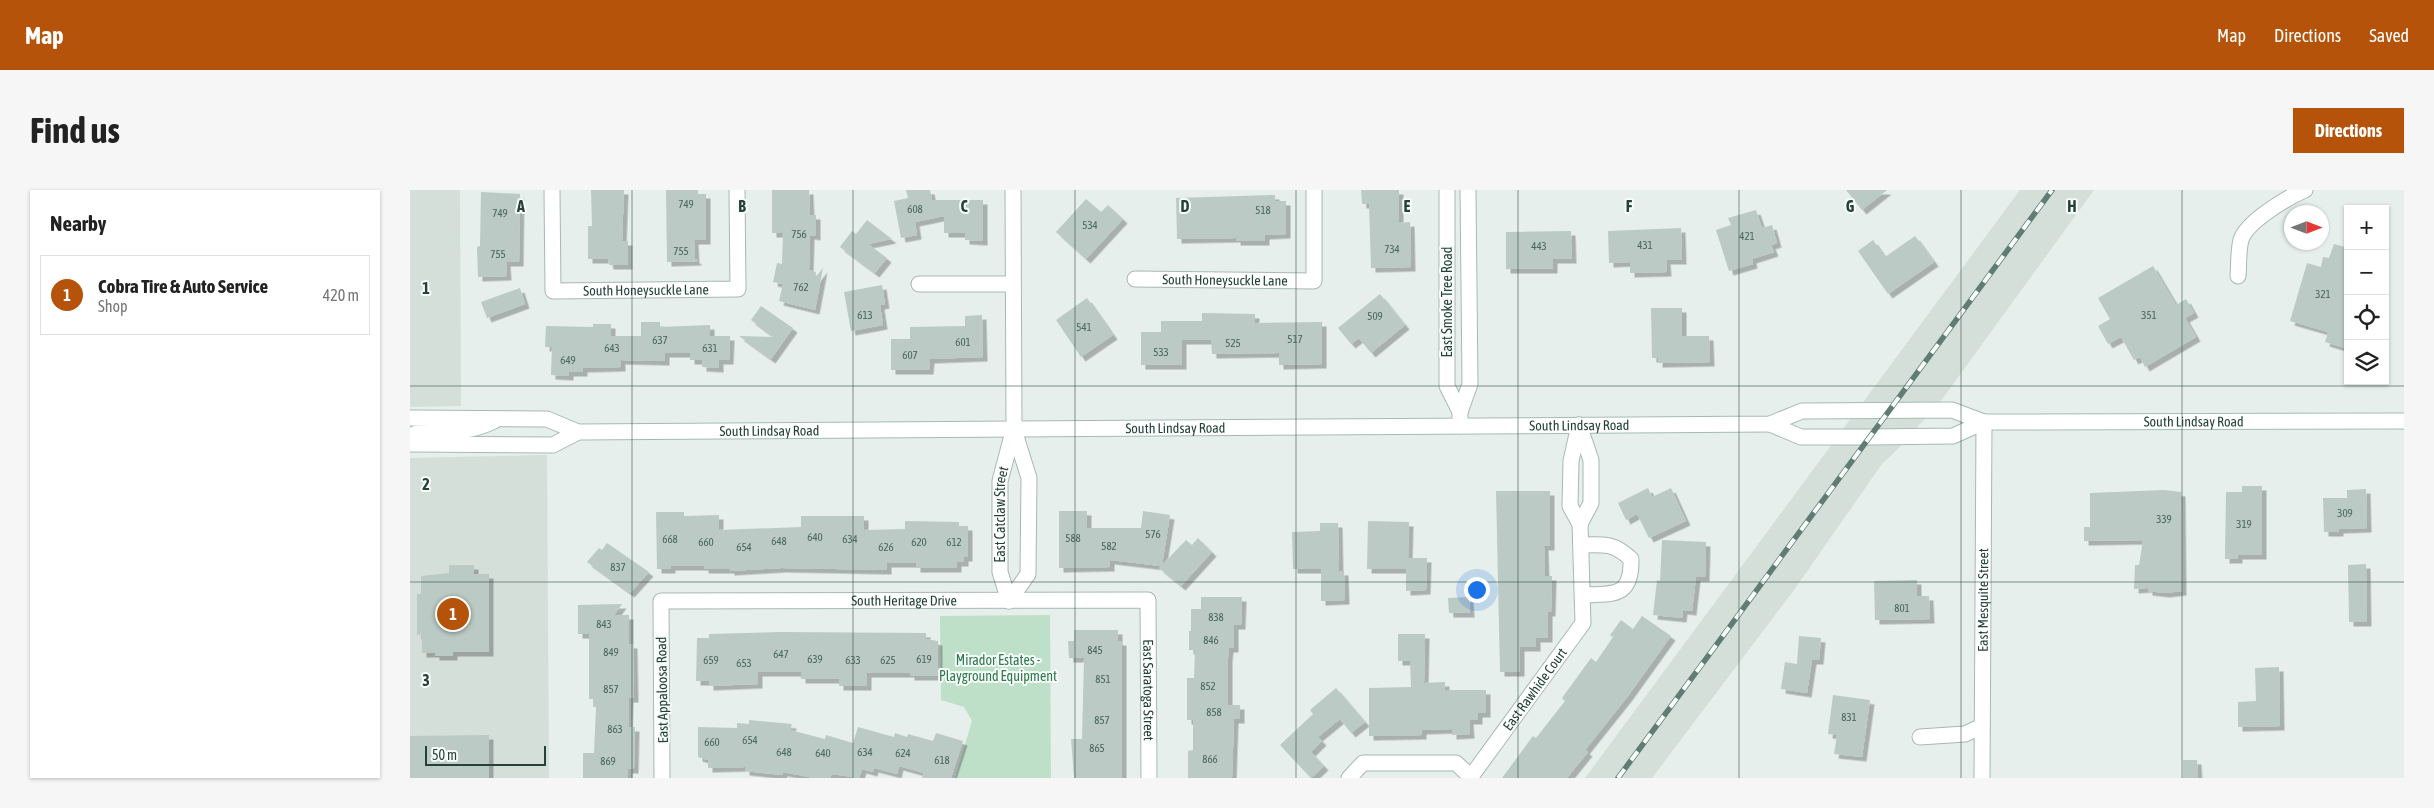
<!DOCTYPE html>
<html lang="en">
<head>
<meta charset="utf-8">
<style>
  body { margin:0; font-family:"Asap Condensed",sans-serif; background:#f6f6f6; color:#222 }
  .controls { position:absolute; right:15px; top:15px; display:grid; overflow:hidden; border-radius:0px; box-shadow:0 1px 4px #0004 }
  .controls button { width:45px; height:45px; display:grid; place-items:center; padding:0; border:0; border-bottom:1px solid #e0e0e0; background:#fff; color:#222; font:25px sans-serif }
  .compass { position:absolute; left:1874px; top:15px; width:45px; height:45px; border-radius:50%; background:#fff; box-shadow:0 1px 4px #0004; rotate:90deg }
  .scale { position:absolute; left:15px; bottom:12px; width:121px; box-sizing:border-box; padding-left:5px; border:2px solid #24423a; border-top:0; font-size:14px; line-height:18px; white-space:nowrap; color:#24423a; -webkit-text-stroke:4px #f7fbf9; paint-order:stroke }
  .you { position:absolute; left:1066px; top:399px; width:18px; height:18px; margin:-12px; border:4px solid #fff; border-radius:50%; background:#1a73e8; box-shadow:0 0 0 8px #1a73e833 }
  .badge { display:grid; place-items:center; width:32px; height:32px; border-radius:50%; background:#b45309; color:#fff; font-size:16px; font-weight:700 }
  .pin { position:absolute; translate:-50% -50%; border:2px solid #fff; box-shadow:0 1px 5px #0006 }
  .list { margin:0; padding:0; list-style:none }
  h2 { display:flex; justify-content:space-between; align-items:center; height:65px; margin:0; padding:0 20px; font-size:21px }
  h2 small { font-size:16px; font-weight:400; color:#767676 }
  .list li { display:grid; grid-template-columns:32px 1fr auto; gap:15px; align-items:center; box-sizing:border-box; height:80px; margin:0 10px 10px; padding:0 10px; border:1px solid #e0e0e0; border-radius:0px }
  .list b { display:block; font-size:19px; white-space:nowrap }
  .list p { margin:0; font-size:16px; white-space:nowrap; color:#767676 }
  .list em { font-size:16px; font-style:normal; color:#767676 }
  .icon { flex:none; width:28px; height:28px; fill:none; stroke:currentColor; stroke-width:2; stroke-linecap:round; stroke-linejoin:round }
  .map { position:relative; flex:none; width:1994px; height:588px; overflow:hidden; border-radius:0px }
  header { display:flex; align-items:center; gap:30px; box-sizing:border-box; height:70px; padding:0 25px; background:#b45309; color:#fff }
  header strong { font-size:24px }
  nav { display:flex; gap:28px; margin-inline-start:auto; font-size:18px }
  .intro { display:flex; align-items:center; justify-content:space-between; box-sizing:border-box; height:120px; padding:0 30px }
  h1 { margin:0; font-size:35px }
  .button { padding:12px 22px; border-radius:0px; background:#b45309; color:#fff; font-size:18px; font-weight:700 }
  main { display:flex; gap:30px; padding:0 30px }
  aside { flex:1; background:#fff; border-radius:0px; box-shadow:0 1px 4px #0004 }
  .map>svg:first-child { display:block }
  .built { fill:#d4dfda }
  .green { fill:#bfe0c8 }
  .building { fill:#bbcac4; filter:url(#shadow) }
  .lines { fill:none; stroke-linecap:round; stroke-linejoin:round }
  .street-casing { stroke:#a8b8b2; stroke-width:17 }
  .secondary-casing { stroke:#a4bbb3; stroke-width:17 }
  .street { stroke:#fff; stroke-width:15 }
  .secondary { stroke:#fff; stroke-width:15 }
  .rail-casing { stroke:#5f7d75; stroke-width:5.5 }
  .rail { stroke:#f7fbf9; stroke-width:4; stroke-dasharray:11; stroke-linecap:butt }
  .grid { fill:none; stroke:#24423a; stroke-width:1; stroke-opacity:0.55 }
  .labels { text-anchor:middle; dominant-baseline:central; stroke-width:4; stroke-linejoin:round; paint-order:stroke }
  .number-label { font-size:11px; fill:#4a645c }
  .street-label { font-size:14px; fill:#24423a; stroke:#f7fbf9 }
  .park-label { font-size:14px; fill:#2d7a4b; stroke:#f7fbf9 }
  .grid-label { font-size:16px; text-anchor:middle; font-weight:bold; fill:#24423a; stroke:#f7fbf9; stroke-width:4; stroke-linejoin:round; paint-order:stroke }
</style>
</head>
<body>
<header>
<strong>Map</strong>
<nav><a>Map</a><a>Directions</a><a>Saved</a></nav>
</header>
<div class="intro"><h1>Find us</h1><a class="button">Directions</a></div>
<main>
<aside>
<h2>Nearby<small></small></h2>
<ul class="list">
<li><span class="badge">1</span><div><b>Cobra Tire &amp; Auto Service</b><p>Shop</p></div><em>420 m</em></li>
</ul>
</aside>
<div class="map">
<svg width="1994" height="588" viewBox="0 0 1994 588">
  <defs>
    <filter id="shadow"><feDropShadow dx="4.5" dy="4.5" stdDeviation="0" flood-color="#0004"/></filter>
  </defs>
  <rect width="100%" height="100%" fill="#e6efeb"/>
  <path class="built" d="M0,0H50L51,216L0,217Z
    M1610,0H1684L1533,208L1488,259L1472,274L1384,400L1242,588H1175Z
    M137,265L139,588H0V268Z"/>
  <path class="green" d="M640,425L641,588H545L562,531L554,517L531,510L530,426Z"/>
  <path class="building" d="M181,0H214L212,51H218V75H199L198,69H178V36H182Z
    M256,0H288V4H296V50H284L285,69L288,71L257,72Z
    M362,0H399L400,25H406V46L400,45L399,80L406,82L405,88L413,78L405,120L369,111L373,94L363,92L367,73L372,74L373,43H362Z
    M496,0H520L522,10H573V51L555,50V43H534V26L505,32L507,45L491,48L484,11L498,8Z
    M951,0H989V33L1000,32L1001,77L961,78L959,14H952Z
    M1436,0H1477L1452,20Z
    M71,2L110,4L109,72H96L97,86L68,87L67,57L70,56Z
    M865,5V11H876V44L855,45V51H826V48L767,49L766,8Z
    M676,9L691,22L698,15L713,29L676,69L646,42Z
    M1346,20L1352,38L1362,35L1367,53L1361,55L1364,62L1342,69L1343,74L1319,81L1306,40L1321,35L1318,28Z
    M457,30L482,49L458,54L477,68L465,83L430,57L442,41L446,44Z
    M1271,38L1272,70H1256L1257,82L1220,83V72L1199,73L1198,41Z
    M1161,41L1162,69H1143V79H1096V42Z
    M1505,46L1524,72L1478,104L1448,61L1463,50L1475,67Z
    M1924,54L1938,58V159L1915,152L1918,142L1880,131L1897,73L1911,77L1913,67L1919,68Z
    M1743,76L1766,115L1776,109L1784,123L1775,128L1786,147L1735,177L1730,167L1724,170L1711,147L1698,154L1688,136L1700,129L1688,108Z
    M472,95L475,114L470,115L473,135L441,141L434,102Z
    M110,98L115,114L77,128L71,112Z
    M970,104L995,135L961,163L949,148L941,154L928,138Z
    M677,108L703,145L671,167L646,130Z
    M351,116L383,138L361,169L329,146L364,147L341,130Z
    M1241,118H1272V146H1299L1300,172L1248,173V168H1242Z
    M792,123L845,124V133L912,132V174L869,175V163L802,164L801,150H772V175H731V142H751V131H792Z
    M572,125L573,167L520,169L519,180H481V149H500V137L555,136V126Z
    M231,132H250V137L300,135V146H320L319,170H309V178L292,177V170H280V163H255V171L211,170V177L173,178V182H159V186L141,185L142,157H135L136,136L183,137V134H201V146H231Z
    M1832,296H1852V365H1828V369H1815L1816,302H1832Z
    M1238,298L1242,307L1261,298L1276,331L1239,348L1227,324L1216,330L1208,313Z
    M1956,299L1957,338L1929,339V342H1914L1913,308H1937V300Z
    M1754,300L1771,302L1772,401L1755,403L1738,401V398L1724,399L1725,375H1729L1733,350L1674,351V337H1680V303Z
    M1086,301H1140V356H1134L1135,386H1142L1141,422H1138V448H1126V457H1110V482H1090Z
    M649,321H677V338H731L733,321L760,325L752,375L776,350L782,355L788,348L802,362L771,396L749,378L751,376L700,370V377L649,378Z
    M246,322H274V326L309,325V340L391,337V326H454V340L495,339V331L549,332V336H558V367H554V372H547V378H506V373H477V380L372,378L320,381V379H294V376H261V379H247Z
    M958,331L999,332L998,368H1017L1016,400L996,401V379H957Z
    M910,333H928L929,381H934L935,410L911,411V379H883L882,342L910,341Z
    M1252,350L1296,352L1295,387H1286L1282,421L1273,420L1272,428L1243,425L1247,390L1250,391Z
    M197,353L239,382L220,403L177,372L189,358L192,360Z
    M1956,374L1957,432H1939L1938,375Z
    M39,375H64V384H79V462H43V466H25V463H12V444L7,445V404H11V386L39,383Z
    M1507,390V406H1519L1520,429L1465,430L1464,391Z
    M791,407H832L831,435H824V458H819L818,468V515H830V529H824L822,588H778V561L783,560V530H777V488H784L785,460H779V441H781V419H791Z
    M1059,407L1060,423H1039L1038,408Z
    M212,414L204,425H219V454H223L224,508H219L218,537H225L224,579H218V588H173V563H184L186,517H183V509H179V444H168V415Z
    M1232,426L1261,446L1218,506L1175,560L1178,562L1157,588H1092L1123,546L1126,548L1155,511L1152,508L1181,468L1186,472L1203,447L1200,445L1211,430L1223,439Z
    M664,440H708V451H712V588H664L661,549H672L674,468H659L658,451H664Z
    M370,442L516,443V449L528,451V486H500V483H457V496H429V489H391V482H348V494L299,496V491H286L287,448H299V444Z
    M988,444H1015L1014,493L1035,492V500H1076V523H1068V530H1059L1060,544L1042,545V539L1012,540V545L959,546V498L1001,497L1000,471H988Z
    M1389,446L1411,448L1409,470H1402L1397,503L1371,499L1375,472L1387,474Z
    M1869,477L1870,536L1828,537V512L1846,511L1845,478Z
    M926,498L955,532L941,543L930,529L908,547L912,551L901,562L914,576L901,588L870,555L903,524L900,520Z
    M1423,505L1460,510L1452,567L1424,564L1427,545L1418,544Z
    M339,530L382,534L380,540L415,549L416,545L443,553L448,537L484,547L485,543L497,547L498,544L523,551L526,543L553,551L541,588H512L514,583L489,576L487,584L464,578L463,582L452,579L449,588L422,584L420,588H404L373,582L372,585L335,581V577L298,578V570L288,567V537L327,538V533L339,534Z
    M79,545V588H0V546Z
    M1773,570H1787L1788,588H1773Z"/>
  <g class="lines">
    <g class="street-casing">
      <g id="street">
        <path id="s1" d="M142,0L143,101L328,99L327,0"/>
        <path d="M1037,0V196L1050,222"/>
        <path d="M1828,86C1829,74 1828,61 1831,50C1836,32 1878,7 1895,0"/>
        <path id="s2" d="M725,89L904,91V0"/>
        <path d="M509,94H603"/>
        <path d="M1169,235L1181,270V313L1170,334"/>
        <path d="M1050,236V222L1060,194L1058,0"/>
        <path d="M1171,355C1194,354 1204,353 1221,369C1222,407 1204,404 1173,405"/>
        <path id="s3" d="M599,411L590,382V291L604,238L603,0"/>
        <path d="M599,411L618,384L619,288L604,240"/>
        <path d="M1510,547L1555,544L1572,536"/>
        <path id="s4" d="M252,588L251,411L738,410L739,588"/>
        <path d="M939,588L953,573H1046L1061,587"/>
        <path id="s5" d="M1060,588L1173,433L1170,334L1160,316L1161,271L1169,235"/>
        <path id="s6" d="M1572,588L1574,232"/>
      </g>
    </g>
    <g class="secondary-casing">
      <g id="secondary">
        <path id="s7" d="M0,228L137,229L168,242L1360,234L1392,221L1542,220L1574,232L1994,231"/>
        <path d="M1360,234L1391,247H1459L1543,246L1574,232"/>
        <path d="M0,246L7,243C36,241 58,244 84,231"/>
        <path d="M0,254L143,255L168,242"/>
      </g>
    </g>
    <use href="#street" class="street"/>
    <use href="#secondary" class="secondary"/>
    <g class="rail-casing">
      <path id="rail" d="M1208,588L1642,0"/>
    </g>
    <use href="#rail" class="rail"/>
  </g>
  <path class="grid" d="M222,0V588M443,0V588M665,0V588M886,0V588M1108,0V588M1329,0V588M1551,0V588M1772,0V588M0,196H1994M0,392H1994"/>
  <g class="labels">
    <g class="number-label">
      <text x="276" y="14">749</text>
      <text x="505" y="19">608</text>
      <text x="853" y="20">518</text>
      <text x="90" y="23">749</text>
      <text x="680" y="35">534</text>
      <text x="389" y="44">756</text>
      <text x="1337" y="46">421</text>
      <text x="1235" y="55">431</text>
      <text x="1129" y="56">443</text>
      <text x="982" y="59">734</text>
      <text x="271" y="61">755</text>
      <text x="88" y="64">755</text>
      <text x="391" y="97">762</text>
      <text x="1913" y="104">321</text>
      <text x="455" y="125">613</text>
      <text x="1739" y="125">351</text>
      <text x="965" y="126">509</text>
      <text x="674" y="137">541</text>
      <text x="885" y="149">517</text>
      <text x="250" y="150">637</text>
      <text x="553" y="152">601</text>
      <text x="823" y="153">525</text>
      <text x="202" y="158">643</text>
      <text x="300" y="158">631</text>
      <text x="751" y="162">533</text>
      <text x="500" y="165">607</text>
      <text x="158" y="170">649</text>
      <text x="1935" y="323">309</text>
      <text x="1754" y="329">339</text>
      <text x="1834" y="334">319</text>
      <text x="743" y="344">576</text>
      <text x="405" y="347">640</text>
      <text x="663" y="348">588</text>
      <text x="260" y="349">668</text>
      <text x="440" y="349">634</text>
      <text x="369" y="351">648</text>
      <text x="296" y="352">660</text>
      <text x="509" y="352">620</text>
      <text x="544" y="352">612</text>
      <text x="699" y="356">582</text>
      <text x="334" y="357">654</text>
      <text x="476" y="357">626</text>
      <text x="208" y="377">837</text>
      <text x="1492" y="418">801</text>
      <text x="806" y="427">838</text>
      <text x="194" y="434">843</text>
      <text x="801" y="450">846</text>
      <text x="685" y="460">845</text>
      <text x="201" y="462">849</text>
      <text x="371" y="464">647</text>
      <text x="405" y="469">639</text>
      <text x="514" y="469">619</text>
      <text x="301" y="470">659</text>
      <text x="443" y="470">633</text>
      <text x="478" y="470">625</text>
      <text x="334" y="473">653</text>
      <text x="693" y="489">851</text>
      <text x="798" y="496">852</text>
      <text x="201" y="499">857</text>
      <text x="804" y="522">858</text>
      <text x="1439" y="527">831</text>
      <text x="692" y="530">857</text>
      <text x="205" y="539">863</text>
      <text x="340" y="550">654</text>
      <text x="302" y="552">660</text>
      <text x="687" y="558">865</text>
      <text x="374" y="562">648</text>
      <text x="455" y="562">634</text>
      <text x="413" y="563">640</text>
      <text x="493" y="563">624</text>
      <text x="800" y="569">866</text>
      <text x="532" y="570">618</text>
      <text x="198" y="571">869</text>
    </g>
    <g class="street-label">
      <text stroke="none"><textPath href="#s2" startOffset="90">South Honeysuckle Lane</textPath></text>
      <text stroke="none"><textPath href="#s1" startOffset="194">South Honeysuckle Lane</textPath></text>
      <text transform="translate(1037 112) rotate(-90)">East Smoke Tree Road</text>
      <text stroke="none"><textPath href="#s7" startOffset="1791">South Lindsay Road</textPath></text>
      <text stroke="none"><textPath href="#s7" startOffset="1172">South Lindsay Road</textPath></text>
      <text stroke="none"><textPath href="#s7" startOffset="768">South Lindsay Road</textPath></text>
      <text stroke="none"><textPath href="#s7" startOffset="362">South Lindsay Road</textPath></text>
      <text stroke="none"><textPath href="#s3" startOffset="88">East Catclaw Street</textPath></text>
      <text stroke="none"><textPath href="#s6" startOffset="178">East Mesquite Street</textPath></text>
      <text stroke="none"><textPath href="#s4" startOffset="420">South Heritage Drive</textPath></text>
      <text stroke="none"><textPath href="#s4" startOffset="754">East Saratoga Street</textPath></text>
      <text stroke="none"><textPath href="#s5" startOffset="110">East Rawhide Court</textPath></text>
      <text transform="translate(252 500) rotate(-91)">East Appaloosa Road</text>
    </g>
    <g class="park-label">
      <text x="588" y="470">Mirador Estates -<tspan x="588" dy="16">Playground Equipment</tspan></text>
    </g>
  </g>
  <g class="grid-label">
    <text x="111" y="22">A</text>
    <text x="332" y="22">B</text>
    <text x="554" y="22">C</text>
    <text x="775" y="22">D</text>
    <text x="997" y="22">E</text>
    <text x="1219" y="22">F</text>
    <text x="1440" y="22">G</text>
    <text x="1662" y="22">H</text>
    <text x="16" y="104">1</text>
    <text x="16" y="300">2</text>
    <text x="16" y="496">3</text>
  </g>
</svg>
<div class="controls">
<button>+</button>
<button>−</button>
<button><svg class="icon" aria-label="locate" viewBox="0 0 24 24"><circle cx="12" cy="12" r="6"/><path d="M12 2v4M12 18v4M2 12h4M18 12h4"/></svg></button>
<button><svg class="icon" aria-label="layers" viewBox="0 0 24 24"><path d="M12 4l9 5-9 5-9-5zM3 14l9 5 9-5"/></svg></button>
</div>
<svg class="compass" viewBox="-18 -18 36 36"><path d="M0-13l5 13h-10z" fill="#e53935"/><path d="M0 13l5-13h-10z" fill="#767676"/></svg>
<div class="scale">50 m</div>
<div class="you"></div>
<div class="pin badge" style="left:43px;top:424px">1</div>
</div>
</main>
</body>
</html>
